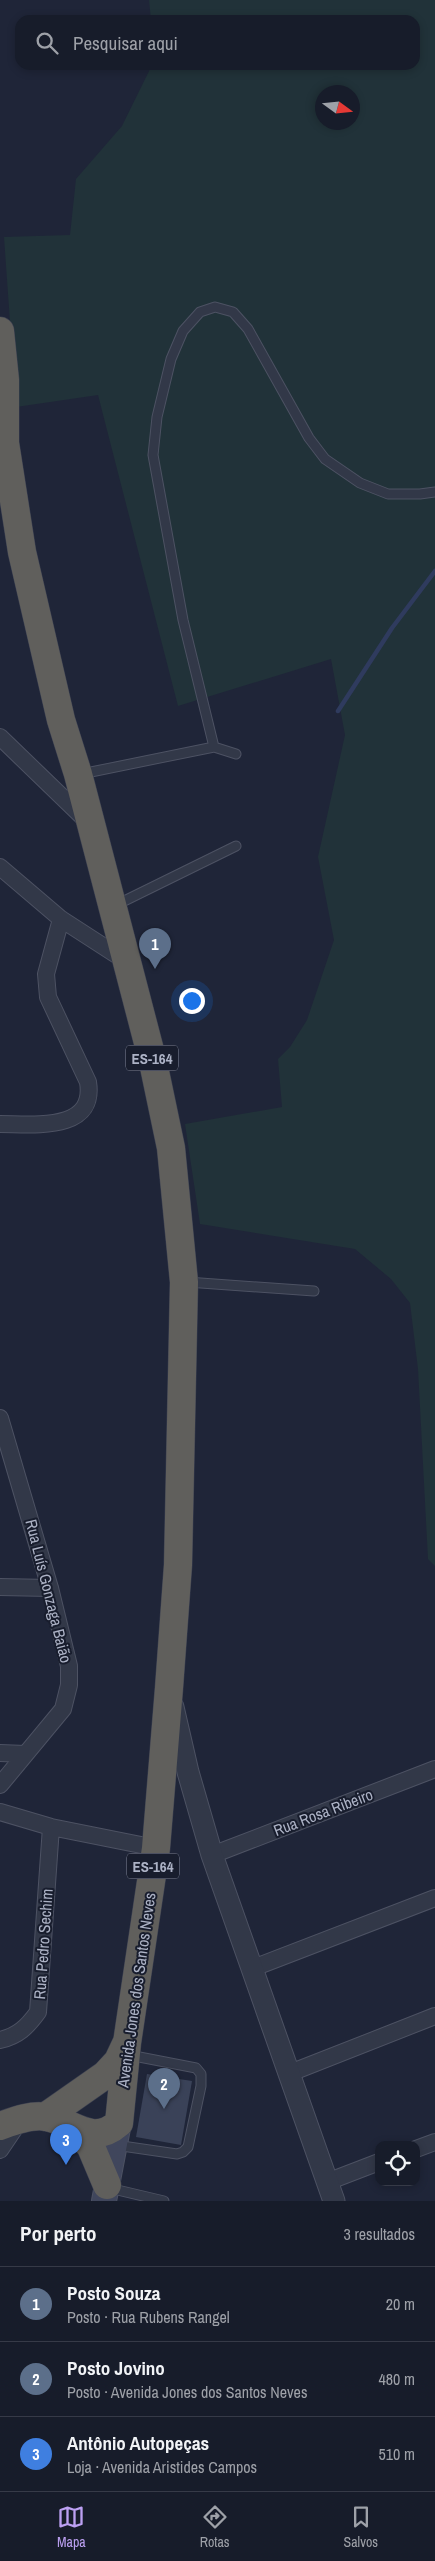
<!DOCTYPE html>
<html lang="pt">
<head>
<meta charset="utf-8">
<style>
  body { margin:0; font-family:"Archivo Narrow",sans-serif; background:#242936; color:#f1f3f6 }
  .controls { position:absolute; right:15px; bottom:15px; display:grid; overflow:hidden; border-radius:10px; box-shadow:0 2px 8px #0003 }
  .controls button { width:45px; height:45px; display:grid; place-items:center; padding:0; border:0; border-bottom:1px solid #363a47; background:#171c2a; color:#f1f3f6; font:25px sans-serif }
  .compass { position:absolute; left:315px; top:85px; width:45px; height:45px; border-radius:50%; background:#171c2a; box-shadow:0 2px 8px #0003; rotate:105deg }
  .you { position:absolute; left:191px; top:1000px; width:18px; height:18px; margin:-12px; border:4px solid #fff; border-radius:50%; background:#1a73e8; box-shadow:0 0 0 8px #1a73e833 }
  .badge { display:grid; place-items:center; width:32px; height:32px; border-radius:50%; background:#bca0f2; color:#fff; font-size:16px; font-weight:700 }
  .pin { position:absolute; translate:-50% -41px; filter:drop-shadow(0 1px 2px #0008) }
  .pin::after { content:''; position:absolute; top:26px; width:18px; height:15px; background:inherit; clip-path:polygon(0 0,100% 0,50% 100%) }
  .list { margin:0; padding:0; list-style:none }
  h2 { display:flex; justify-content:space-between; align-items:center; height:65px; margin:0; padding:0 20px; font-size:21px }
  h2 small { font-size:16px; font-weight:400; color:#9ea1a8 }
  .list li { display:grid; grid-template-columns:32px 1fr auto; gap:15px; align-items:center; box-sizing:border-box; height:75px; padding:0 20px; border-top:1px solid #363a47 }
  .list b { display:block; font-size:19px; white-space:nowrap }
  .list p { margin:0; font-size:16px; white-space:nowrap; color:#9ea1a8 }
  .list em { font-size:16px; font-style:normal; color:#9ea1a8 }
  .icon { flex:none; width:28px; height:28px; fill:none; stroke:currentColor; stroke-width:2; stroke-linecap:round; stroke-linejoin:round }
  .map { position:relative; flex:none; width:435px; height:2201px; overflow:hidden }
  .search { position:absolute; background:#171c2a; box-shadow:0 2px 8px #0003; left:15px; right:15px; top:15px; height:55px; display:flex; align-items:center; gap:12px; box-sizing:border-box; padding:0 18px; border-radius:15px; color:#9ea1a8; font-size:19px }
  .sheet { height:290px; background:#171c2a }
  nav { display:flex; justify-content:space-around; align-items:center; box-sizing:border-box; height:70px; border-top:1px solid #363a47; background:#171c2a; font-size:14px; color:#9ea1a8 }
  nav a { display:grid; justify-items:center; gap:2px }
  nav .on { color:#bca0f2 }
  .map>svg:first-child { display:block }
  .green { fill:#213239; fill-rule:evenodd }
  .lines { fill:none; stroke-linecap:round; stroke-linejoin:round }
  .stream { stroke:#2f3b5e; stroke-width:4.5 }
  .building { fill:#3a4258 }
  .service-casing { stroke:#4d5263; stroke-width:11 }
  .minor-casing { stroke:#4d5263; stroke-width:18 }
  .tertiary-casing { stroke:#4d5263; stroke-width:23 }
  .secondary-casing { stroke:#4d5263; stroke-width:26 }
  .trunk-casing { stroke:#3a3f50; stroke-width:29 }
  .service { stroke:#323848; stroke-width:9 }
  .minor { stroke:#323848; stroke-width:16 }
  .tertiary { stroke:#323848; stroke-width:21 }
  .secondary { stroke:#40465c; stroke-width:24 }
  .trunk { stroke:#605f5c; stroke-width:28 }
  .labels { text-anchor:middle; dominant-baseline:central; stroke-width:4; stroke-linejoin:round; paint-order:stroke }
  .shield { fill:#181d2d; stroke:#808597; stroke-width:1 }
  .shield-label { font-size:15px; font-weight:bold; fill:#acb2c5 }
  .street-label { font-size:16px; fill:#acb2c5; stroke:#181d2d }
</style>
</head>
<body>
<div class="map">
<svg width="435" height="2201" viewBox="0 0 435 2201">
  <rect width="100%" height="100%" fill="#1f2538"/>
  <path class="green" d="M149,0H435V1566L428,1559L418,1369L410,1303L391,1279L355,1249L200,1224L185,1124L282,1107L278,1059L290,1047L307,1020L334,940L318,857L345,735L331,659L178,706L98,395L16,407L4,237L70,235L76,179L122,126L152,65H415V20H151ZM322,92H352V122H322Z"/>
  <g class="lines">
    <path class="stream" d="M338,711L392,628L435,571"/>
  </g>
  <path class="building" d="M147,2074L192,2081L181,2145L136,2137Z"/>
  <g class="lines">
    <g class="service-casing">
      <path id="service" d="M214,747L183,620L153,455L157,417L171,359L183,331L200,312L215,307L233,312L248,329L309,438L325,459L360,483L388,494H420L435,492
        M81,774L214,747L236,754
        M114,906L236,846
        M187,1282L314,1291
        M115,2145L177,2154L183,2152L188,2147L201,2086V2074L196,2068L129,2055
        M109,2188L164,2201"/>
    </g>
    <g class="minor-casing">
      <path id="minor" d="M0,737L88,822
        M0,867L61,919L126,961
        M0,1124C34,1124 96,1132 88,1082L48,997L46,974L61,919
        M0,1418L50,1588L69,1666V1685L63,1709L0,1785
        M0,1587L50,1588
        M0,1753L25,1754
        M0,1812L51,1827L156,1848
        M212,1855L435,1769
        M253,1968L435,1898
        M0,2040C18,2036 27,2027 38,2012L51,1827
        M290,2073L435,2016
        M416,2149L435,2142
        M0,2150L21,2119
        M327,2182L379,2162"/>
    </g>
    <g class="tertiary-casing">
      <path id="tertiary" d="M173,1707L188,1772L212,1855L334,2201"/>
    </g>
    <g class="secondary-casing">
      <path id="secondary" d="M104,2201L119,2123"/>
    </g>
    <g class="trunk-casing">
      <path id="trunk" d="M0,331L5,380V443
        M0,430L5,443L22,552L61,720L78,774L153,1062L171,1148L184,1282L178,1565L169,1688L156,1848L127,2043L119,2123C92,2147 74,2122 46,2117C32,2114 14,2121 0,2126
        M45,2117L105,2075L118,2061L126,2044
        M78,2131L91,2147L107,2185"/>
    </g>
    <use href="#service" class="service"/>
    <use href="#minor" class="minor"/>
    <use href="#tertiary" class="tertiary"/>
    <use href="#secondary" class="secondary"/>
    <use href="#trunk" class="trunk"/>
  </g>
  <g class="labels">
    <g class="shield">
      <rect x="126" y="1045.5" width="52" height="25" rx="4"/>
      <rect x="127" y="1853.5" width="52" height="25" rx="4"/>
    </g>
    <g class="shield-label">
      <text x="152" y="1058">ES-164</text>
      <text x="153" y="1866">ES-164</text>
    </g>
    <g class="street-label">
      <text transform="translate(49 1591) rotate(76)">Rua Luís Gonzaga Baião</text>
      <text transform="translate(323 1812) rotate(-21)">Rua Rosa Ribeiro</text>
      <text transform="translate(43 1944) rotate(-86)">Rua Pedro Sechim</text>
      <text transform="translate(136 1990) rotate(-82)">Avenida Jones dos Santos Neves</text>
    </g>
  </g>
</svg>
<div class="controls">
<button><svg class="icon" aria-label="locate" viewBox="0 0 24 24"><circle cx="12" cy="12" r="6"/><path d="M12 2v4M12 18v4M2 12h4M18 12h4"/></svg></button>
</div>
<svg class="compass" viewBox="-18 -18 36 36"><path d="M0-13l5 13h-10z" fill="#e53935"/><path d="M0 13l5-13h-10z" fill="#9ea1a8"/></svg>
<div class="you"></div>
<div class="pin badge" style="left:155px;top:969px;background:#5c6f8a">1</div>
<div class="pin badge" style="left:164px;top:2109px;background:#5c6f8a">2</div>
<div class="pin badge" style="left:66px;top:2165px;background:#3f7fe0">3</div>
<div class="search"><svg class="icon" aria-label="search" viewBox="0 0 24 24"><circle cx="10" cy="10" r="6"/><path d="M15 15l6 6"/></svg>Pesquisar aqui</div>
</div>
<section class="sheet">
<h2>Por perto<small>3 resultados</small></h2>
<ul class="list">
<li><span class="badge" style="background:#5c6f8a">1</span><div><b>Posto Souza</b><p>Posto · Rua Rubens Rangel</p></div><em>20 m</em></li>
<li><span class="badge" style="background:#5c6f8a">2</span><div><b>Posto Jovino</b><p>Posto · Avenida Jones dos Santos Neves</p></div><em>480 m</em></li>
<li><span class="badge" style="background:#3f7fe0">3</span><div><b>Antônio Autopeças</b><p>Loja · Avenida Aristides Campos</p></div><em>510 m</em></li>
</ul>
</section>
<nav>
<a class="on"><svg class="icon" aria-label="map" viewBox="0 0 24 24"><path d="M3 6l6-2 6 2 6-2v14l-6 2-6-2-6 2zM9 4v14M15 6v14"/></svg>Mapa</a>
<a><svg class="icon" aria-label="directions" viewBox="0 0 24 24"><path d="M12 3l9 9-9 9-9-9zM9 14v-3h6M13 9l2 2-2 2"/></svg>Rotas</a>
<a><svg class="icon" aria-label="saved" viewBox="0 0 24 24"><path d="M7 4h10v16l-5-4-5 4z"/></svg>Salvos</a>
</nav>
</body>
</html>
